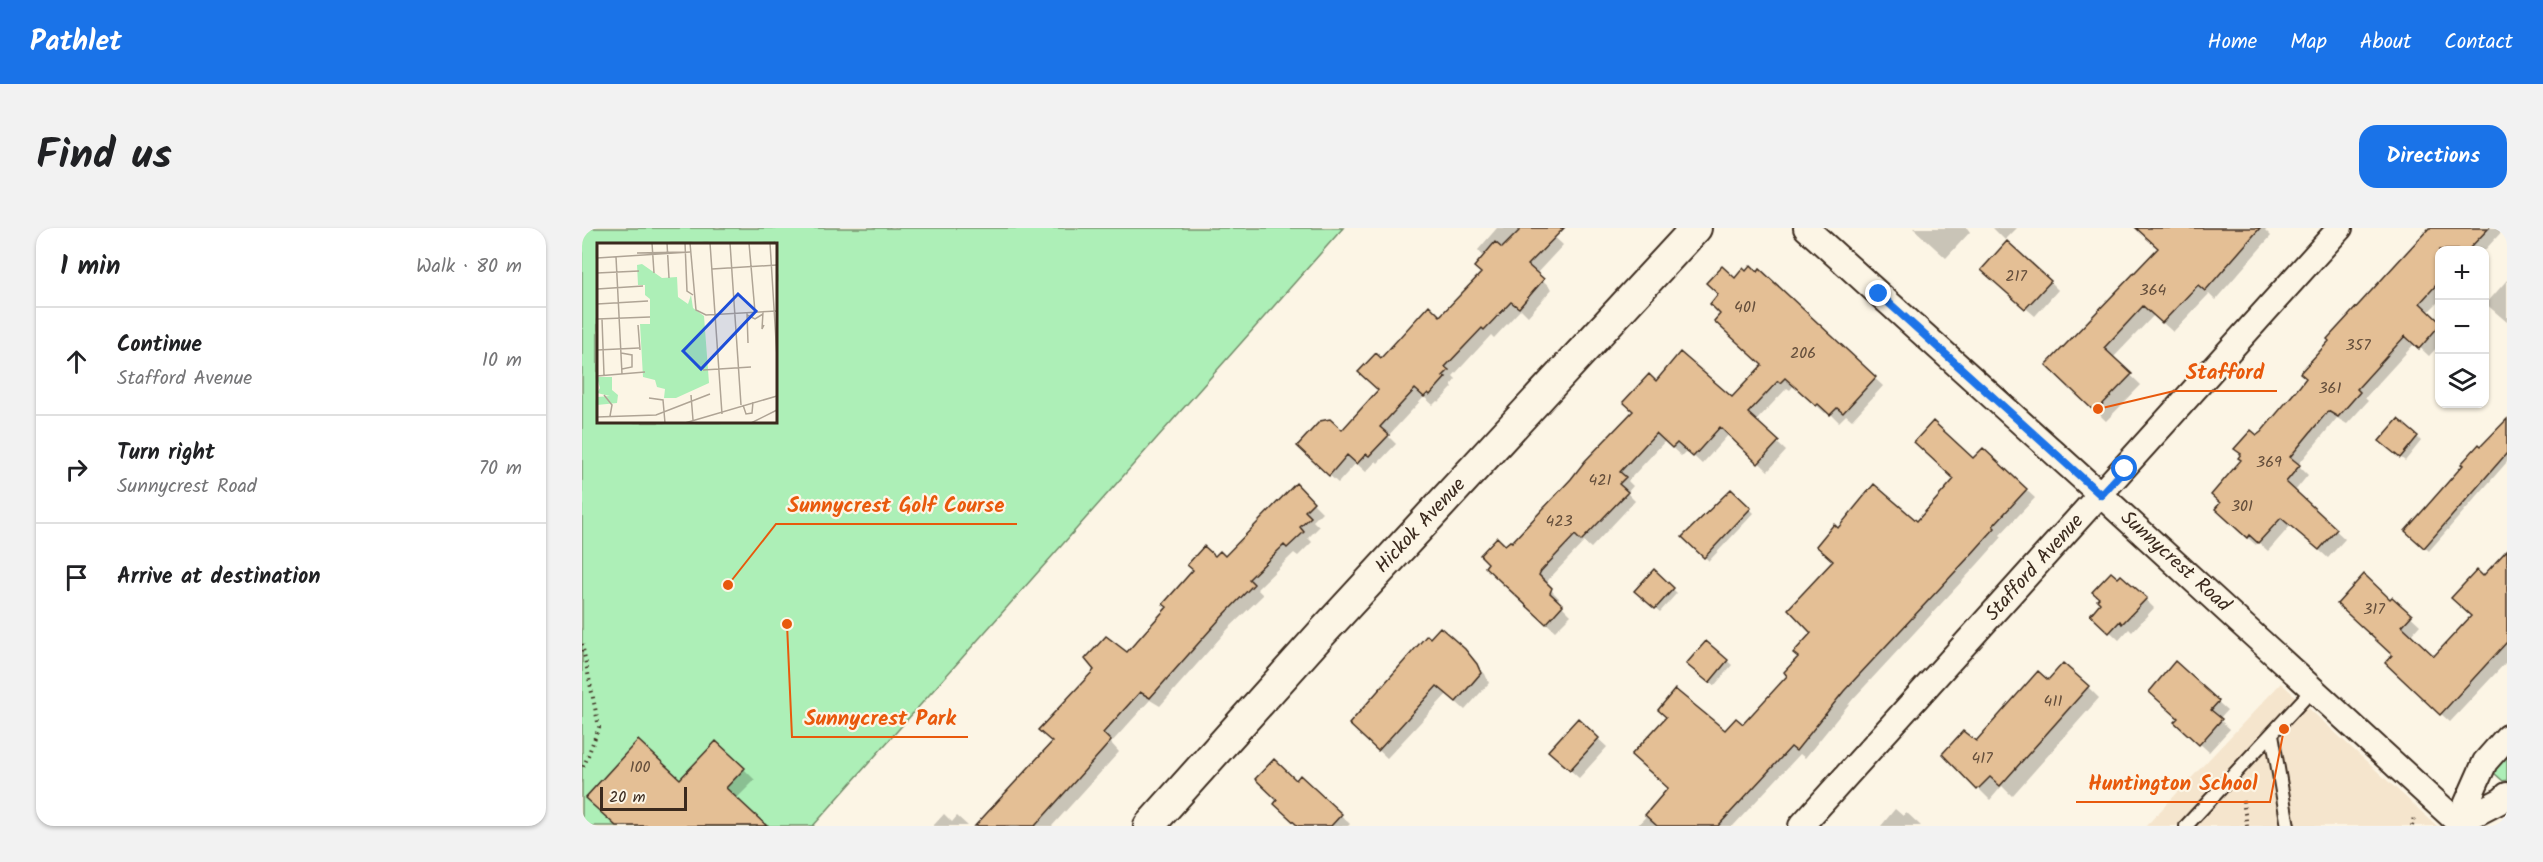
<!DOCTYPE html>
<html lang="en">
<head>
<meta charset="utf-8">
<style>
  body { margin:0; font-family:Kalam,sans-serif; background:#f2f2f2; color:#202124 }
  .controls { position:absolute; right:18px; top:18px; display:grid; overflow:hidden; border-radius:12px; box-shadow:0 2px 4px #0004 }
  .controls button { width:54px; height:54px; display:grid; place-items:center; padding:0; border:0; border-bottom:2px solid #e0e0e0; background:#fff; color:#202124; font:30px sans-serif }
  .scale { position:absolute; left:18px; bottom:15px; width:87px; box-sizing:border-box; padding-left:6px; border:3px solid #3b2a1e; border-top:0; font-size:16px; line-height:21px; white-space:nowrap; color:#3b2a1e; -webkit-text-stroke:4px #fcf5e5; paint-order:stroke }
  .stop { position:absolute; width:18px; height:18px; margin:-14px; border:4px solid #1a73e8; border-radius:50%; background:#fff }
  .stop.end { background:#1a73e8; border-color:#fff; box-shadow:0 2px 6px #0008 }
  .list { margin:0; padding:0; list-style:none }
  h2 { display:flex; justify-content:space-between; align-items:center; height:78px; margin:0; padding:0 24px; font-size:26px }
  h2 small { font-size:20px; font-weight:400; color:#757577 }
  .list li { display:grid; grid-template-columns:39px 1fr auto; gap:18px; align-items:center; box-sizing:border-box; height:108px; padding:0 24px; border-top:2px solid #e0e0e0 }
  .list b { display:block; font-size:22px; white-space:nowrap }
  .list p { margin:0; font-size:20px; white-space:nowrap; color:#757577 }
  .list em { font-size:20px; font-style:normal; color:#757577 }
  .icon { flex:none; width:33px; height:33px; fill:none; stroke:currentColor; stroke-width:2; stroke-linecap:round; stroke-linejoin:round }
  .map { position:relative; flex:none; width:1925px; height:598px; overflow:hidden; border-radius:18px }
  header { display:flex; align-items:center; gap:36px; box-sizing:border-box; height:84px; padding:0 30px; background:#1a73e8; color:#fff }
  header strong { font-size:28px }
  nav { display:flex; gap:33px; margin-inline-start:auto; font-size:21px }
  .intro { display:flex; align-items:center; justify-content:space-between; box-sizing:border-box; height:144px; padding:0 36px }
  h1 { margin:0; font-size:42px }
  .button { padding:15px 27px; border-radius:18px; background:#1a73e8; color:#fff; font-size:21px; font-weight:700 }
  main { display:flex; gap:36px; padding:0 36px }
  aside { flex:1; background:#fff; border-radius:18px; box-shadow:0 2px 4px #0004 }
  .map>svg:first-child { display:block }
  .built { fill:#f5e5cd }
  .green { fill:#adefb7; stroke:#748c6a; stroke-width:1.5; fill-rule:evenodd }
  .shadow { fill:#0003 }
  .building { fill:#e4bf95; stroke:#3b2a1e; stroke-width:1.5 }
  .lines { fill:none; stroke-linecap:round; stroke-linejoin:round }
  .service-casing { stroke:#3b2a1e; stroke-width:16 }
  .minor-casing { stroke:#3b2a1e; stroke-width:28 }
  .tertiary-casing { stroke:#3b2a1e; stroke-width:34 }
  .path { stroke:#3b2a1e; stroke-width:4; stroke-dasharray:1.5 4.5; stroke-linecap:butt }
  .service { stroke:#fcf5e5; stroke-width:12 }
  .minor { stroke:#fcf5e5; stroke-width:24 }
  .tertiary { stroke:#fcf5e5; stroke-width:30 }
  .route { stroke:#1a73e8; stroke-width:8 }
  .labels { text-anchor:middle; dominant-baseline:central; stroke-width:4.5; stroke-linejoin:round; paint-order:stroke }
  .number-label { font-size:16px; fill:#654f3c }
  .street-label { font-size:20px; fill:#3b2a1e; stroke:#fcf5e5 }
  .inset-road { fill:none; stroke:#afa495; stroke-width:1.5 }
  .view { fill:#1d4ed8; fill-opacity:0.15; stroke:#1d4ed8; stroke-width:3 }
  .inset-edge { fill:none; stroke:#3b2a1e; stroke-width:3 }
  .leader { fill:none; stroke:#e8590c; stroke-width:2 }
  .callout-dot { fill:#e8590c; stroke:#fcf5e5; stroke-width:2 }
  .callout-label { font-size:21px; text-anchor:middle; font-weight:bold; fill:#e8590c; stroke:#fcf5e5; stroke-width:4.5; stroke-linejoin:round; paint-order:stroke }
</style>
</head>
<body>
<header>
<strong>Pathlet</strong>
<nav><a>Home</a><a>Map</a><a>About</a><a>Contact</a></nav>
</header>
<div class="intro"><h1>Find us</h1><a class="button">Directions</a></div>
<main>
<aside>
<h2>1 min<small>Walk · 80 m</small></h2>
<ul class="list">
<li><svg class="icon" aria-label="ahead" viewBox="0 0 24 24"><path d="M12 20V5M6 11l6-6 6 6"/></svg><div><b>Continue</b><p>Stafford Avenue</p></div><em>10 m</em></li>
<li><svg class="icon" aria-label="right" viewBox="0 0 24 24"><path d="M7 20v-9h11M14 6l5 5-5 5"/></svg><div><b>Turn right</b><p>Sunnycrest Road</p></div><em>70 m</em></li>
<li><svg class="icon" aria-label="arrive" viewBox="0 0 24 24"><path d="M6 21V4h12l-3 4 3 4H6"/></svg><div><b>Arrive at destination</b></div></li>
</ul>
</aside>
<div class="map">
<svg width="1925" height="598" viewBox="0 0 1925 598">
  <rect width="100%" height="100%" fill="#fcf5e5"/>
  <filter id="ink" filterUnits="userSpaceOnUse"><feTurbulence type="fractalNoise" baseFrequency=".0167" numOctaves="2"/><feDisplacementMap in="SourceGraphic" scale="12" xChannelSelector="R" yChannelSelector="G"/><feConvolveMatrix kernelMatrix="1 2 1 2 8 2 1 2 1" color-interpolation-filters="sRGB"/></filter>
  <g filter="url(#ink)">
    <path class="built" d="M1699,455L1855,598H1564Z"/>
    <path class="green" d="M0,0H761L231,598H0ZM16,16H194V194H16Z
      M1925,525V552L1921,553L1912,545L1913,538Z"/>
    <path class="shadow" d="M915,0H963L981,17L954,46L970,61L946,88L939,81L912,110L909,107L871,148L874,151L869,157L871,159L857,174L855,173L851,177L842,169L806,208L814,216L796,235L794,233L784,244L774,235L756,255L725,227L760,204L797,162L799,132L858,90L900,45L902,29L896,22Z
      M1331,0H1385L1388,4L1364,30Z
      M1411,0H1435L1423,12Z
      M1569,0H1685L1683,2L1689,8L1633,72L1627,66L1591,104L1572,87L1531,130L1559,157L1524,193L1466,137L1578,21Z
      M1849,0H1923L1902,23L1858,22V72L1846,84L1858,95V116L1847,128L1833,115L1783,170L1786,173L1765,196L1755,190L1716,237L1726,247L1712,264L1763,311L1746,330L1709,297L1686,323L1676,314L1674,317L1643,290L1661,233L1675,209L1680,206Z
      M1178,44L1301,158L1270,192L1264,187L1257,194L1246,183L1243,185L1212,157L1208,162L1205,160L1173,194L1204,223L1186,243L1147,206L1120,236L1105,222L1099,228L1083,213L1046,253L1051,258L1045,265L1053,273L1009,320L1002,314L967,351L964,357L977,370L976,374L989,387L973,403L913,347L923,320L930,317L1053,183L1074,155L1150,171L1181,138L1140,86L1153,52Z
      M1410,51L1468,54L1476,62L1453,88Z
      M1925,52V94L1904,76Z
      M1925,193V234L1847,323L1825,303Z
      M1835,209L1839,213L1823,233L1804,217Z
      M1401,222L1453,270L1418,307L1420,309L1395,337L1271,471L1223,530L1218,526L1151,598H1055L1143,504L1161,499L1207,448L1231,405L1253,333L1257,302L1335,295Z
      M714,258L740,284L731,293L737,299L726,310L730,314L716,328L712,325L675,361L681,367L646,401L578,478L568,472L529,515L537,524L470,598H395L472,514L545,426L633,330H643Z
      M1149,263L1172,285L1127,333L1102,309Z
      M1925,324V433L1868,494L1813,444L1808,373L1810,371L1838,397L1828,408L1852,430L1890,388L1901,350Z
      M1072,343L1095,365L1078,384L1054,363Z
      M1563,371L1572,380L1550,404L1547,401L1537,412L1519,395L1520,375Z
      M849,412L882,422L903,446L907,455L883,482L865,466L805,530L769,496Z
      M1125,415L1150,437L1132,458L1110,440Z
      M1466,454L1506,459L1517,470L1430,568L1420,558L1408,572L1362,526L1394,515Z
      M1636,474L1645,482L1637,491L1648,501L1627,524L1603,502L1597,490Z
      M996,492L1025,519L997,550L977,532Z
      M162,541L173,552L154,571L110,598L99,553Z
      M719,549L768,596L766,598H718L714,554Z
      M1313,581L1321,588L1324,584L1339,598H1299Z
      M362,586L370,594L375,588L386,598H351Z"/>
    <path class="building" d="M940,0H982L946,37L962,51L937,80L929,74L902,102L900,100L863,139L867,142L861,148L864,149L848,167L846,165L842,169L833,161L798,199L807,207L787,228L784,226L775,236L765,227L747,248L715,218L738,193L748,191L760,202L796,162L776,144L794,125L799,130L847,77L858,88L899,45L892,39L913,14L920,20Z
      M1554,0H1678L1623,63L1616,57L1580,95L1561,78L1522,120L1550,146L1513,184L1464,137L1576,20Z
      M1847,0H1907L1886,22H1857V54L1838,75L1857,93V98L1837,121L1823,108L1775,161L1778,164L1756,189L1746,183L1708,229L1718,237L1704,254L1755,301L1737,322L1699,290L1676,315L1667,307L1665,310L1633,281L1638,275L1629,267L1659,232L1656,230L1659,226L1652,221L1669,202L1675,207L1679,204L1718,158L1724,150L1718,145L1747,113L1745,111Z
      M1425,13L1469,53L1443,81L1399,42Z
      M1169,37L1176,44L1178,41L1294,149L1261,185L1255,180L1248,187L1236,176L1234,178L1203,150L1198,155L1196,153L1166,185L1197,213L1176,236L1138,199L1111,229L1095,215L1090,220L1074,205L1038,244L1044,249L1037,256L1046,264L999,313L993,307L959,343L957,347L970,360L968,365L981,377L964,396L903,339L906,335L898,327L915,309L923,317L928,313L930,314L989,251L1003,233L1051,183L1041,174L1067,146L1074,153L1098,124L1150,169L1180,137L1132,93L1138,86L1128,76L1136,66L1124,55L1140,38L1153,50L1161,40L1164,43Z
      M1816,191L1836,208L1818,230L1797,213Z
      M1925,191V225L1842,320L1823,303L1881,237L1879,236L1897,216L1899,218Z
      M1351,193L1391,230L1401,220L1445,261L1411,298L1413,300L1387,329L1262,463L1214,523L1209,519L1136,598H1075L1063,587L1086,560L1049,527L1084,489L1076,482L1093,461L1143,502L1154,490L1161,496L1205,448L1202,444L1216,429L1211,425L1229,405L1206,381L1251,333L1234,318L1252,296L1256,300L1292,256L1335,293L1372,251L1332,214Z
      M714,255L732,274L723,283L729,289L718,299L722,304L705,320L702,317L667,351L672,356L637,392L568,470L558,464L521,505L529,513L453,598H393L470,514L456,502L512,442L503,431L524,408L545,424L585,379L581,376L611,342L605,337L622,318L633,328L638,323L643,328Z
      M1149,261L1169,280L1122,330L1100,309Z
      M1925,322V414L1858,487L1803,435L1810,427L1755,376L1782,346L1808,371L1810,369L1830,387L1820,398L1852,428L1889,388L1869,370L1895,342L1901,348Z
      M1072,341L1092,360L1073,381L1052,363Z
      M1529,344L1536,350L1539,347L1565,370L1540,396L1538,393L1527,405L1508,387L1518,375L1515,372L1517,370L1510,364Z
      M858,399L883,421L895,436L899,445L874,474L855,458L796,523L767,496L845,407L848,410Z
      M1124,413L1146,432L1127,455L1104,436Z
      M1593,433L1637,473L1629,482L1640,491L1617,517L1592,494L1596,490L1567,464Z
      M1481,435L1507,458L1418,558L1408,549L1395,562L1360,526L1381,503L1394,513L1456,443L1466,452Z
      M996,490L1017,510L988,542L966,523Z
      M56,512L98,551L134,513L163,540L144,560L185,598H34L3,570Z
      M692,531L714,552L718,547L760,586L749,598H716L692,576L695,572L673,551Z"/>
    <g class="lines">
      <g class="service-casing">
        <path id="service" d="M1690,506L1706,598
          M1604,598L1731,461"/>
      </g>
      <g class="minor-casing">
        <path id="minor" d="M1224,0L1519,267L1880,598
          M1876,595L1903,534L1925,509
          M1876,595L1920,572L1925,567
          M1219,598L1758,0"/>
      </g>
      <g class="tertiary-casing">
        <path id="tertiary" d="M567,598L739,406L1114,0"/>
      </g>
      <path class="path" d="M0,416L17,499L0,543
        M1661,573L1665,598
        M1830,598L1832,589"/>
      <use href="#service" class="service"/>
      <use href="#minor" class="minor"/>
      <use href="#tertiary" class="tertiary"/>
    </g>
  </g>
  <g class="lines" filter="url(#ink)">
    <path class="route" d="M1297,66L1519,267L1543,241"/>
  </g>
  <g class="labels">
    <g class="number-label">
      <text x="1434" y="48">217</text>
      <text x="1571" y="62">364</text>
      <text x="1163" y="79">401</text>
      <text x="1776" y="117">357</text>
      <text x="1221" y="125">206</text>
      <text x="1748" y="160">361</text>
      <text x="1687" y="234">369</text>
      <text x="1018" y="252">421</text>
      <text x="1660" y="278">301</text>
      <text x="977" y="293">423</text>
      <text x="1792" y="381">317</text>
      <text x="1471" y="473">411</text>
      <text x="1400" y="530">417</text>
      <text x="58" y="539">100</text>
    </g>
    <g class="street-label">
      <text transform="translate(839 298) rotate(-47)">Hickok Avenue</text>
      <text transform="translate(1593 334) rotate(42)">Sunnycrest Road</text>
      <text transform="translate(1453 340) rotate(-48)">Stafford Avenue</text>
    </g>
  </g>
  <g transform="translate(15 15)">
    <rect width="180" height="180" fill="#fcf5e5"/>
    <path d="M45,21L65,35L80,34L81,54L91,61L94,52L96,65L107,73L112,140L79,155H67L68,146L60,144L58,137L46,134L43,81H53V56L48,52V42H41L40,22ZM0,134H15V147L21,152L20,160L0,162V154L13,153L0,150L3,145Z" fill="#adefb7"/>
    <path class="inset-road" d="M55,0L57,30M70,0L72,35M88,0L90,48L96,52M93,0L99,67L109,72L180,68M113,0L125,171M133,0L144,162M152,0L158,69M173,0L180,114M40,10L88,9M19,14L25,131M0,15L93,9M115,26L180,22M0,30L42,28M0,46L46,43M0,61L51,58M166,69L165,86L167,82M150,70L151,100M150,72L158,76L166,71M0,76L53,74M5,76L7,132M41,82L43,107M0,107L42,105M24,110L35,112V124L25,126M106,127L154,124M0,133L48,129M7,152L15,162L13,173M94,152L96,177M52,155L66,157L68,180M146,162L149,171L155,170L156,159M0,174L59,172L113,151M88,180L180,153M154,180L180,167"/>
    <path class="view" d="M141,51L159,68L104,126L86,108Z"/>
    <rect width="180" height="180" class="inset-edge"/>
  </g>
  <path class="leader" d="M1516 181L1592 163H1695M146 357L194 296H435M205 396L210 509H386M1702 501L1688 574H1494"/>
  <g class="callout-dot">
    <circle cx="1516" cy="181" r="6"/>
    <circle cx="146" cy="357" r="6"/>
    <circle cx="205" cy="396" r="6"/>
    <circle cx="1702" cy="501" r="6"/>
  </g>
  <g class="callout-label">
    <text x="1643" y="151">Stafford</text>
    <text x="314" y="284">Sunnycrest Golf Course</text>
    <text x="298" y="497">Sunnycrest Park</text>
    <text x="1591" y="562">Huntington School</text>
  </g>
</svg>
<div class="controls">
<button>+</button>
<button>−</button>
<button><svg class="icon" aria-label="layers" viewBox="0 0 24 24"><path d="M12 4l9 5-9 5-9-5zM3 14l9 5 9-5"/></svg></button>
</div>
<div class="scale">20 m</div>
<div class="stop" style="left:1543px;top:241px"></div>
<div class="stop end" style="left:1297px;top:66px"></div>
</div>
</main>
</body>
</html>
